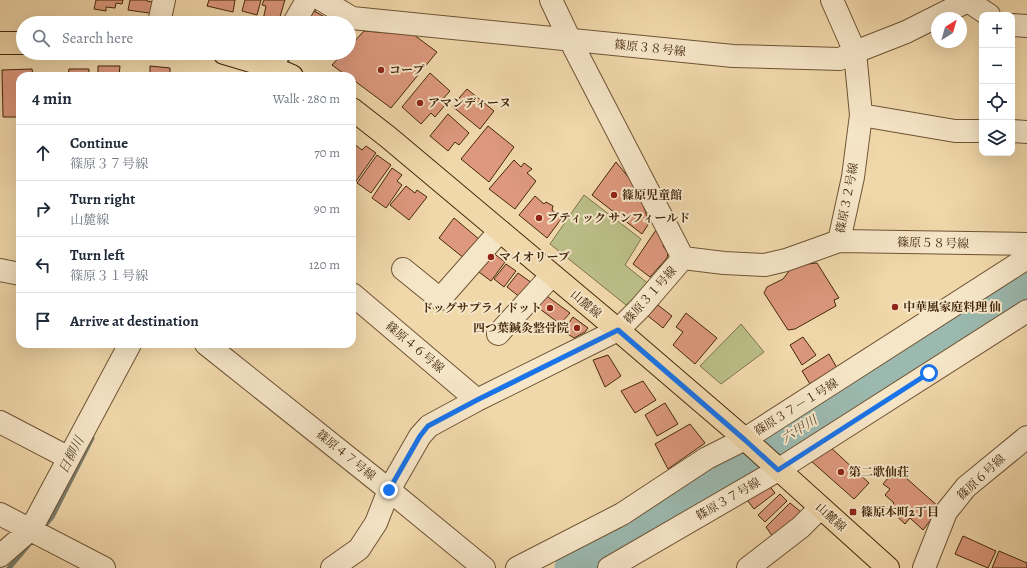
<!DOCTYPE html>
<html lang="en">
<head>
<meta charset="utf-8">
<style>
  body { margin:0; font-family:Alegreya,"Noto Serif JP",serif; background:#f2f2f3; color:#1f2937 }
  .controls { position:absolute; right:12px; top:12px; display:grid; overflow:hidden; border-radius:8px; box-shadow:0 4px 16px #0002 }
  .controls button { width:36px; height:36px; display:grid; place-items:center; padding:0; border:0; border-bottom:1px solid #e0e1e3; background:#fff; color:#1f2937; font:20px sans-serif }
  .compass { position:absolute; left:931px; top:12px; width:36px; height:36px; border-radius:50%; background:#fff; box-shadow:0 4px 16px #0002; rotate:37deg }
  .stop { position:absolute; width:12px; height:12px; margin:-9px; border:3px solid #1a73e8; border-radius:50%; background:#fff }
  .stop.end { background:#1a73e8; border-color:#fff; box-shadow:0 1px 4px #0008 }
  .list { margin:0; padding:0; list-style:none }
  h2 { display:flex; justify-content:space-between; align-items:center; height:52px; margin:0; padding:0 16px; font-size:17px }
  h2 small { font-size:13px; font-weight:400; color:#747a83 }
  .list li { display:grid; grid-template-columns:26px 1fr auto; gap:12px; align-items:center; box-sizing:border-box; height:56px; padding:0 16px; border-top:1px solid #e0e1e3 }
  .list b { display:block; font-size:15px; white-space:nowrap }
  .list p { margin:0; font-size:13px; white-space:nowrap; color:#747a83 }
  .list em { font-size:13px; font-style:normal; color:#747a83 }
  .icon { flex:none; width:22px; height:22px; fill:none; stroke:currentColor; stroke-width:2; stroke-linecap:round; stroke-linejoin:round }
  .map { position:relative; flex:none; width:1027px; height:568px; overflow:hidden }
  .search { position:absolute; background:#fff; box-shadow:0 4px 16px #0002; left:16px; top:16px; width:340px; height:44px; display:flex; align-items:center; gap:10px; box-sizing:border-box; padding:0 14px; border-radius:22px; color:#747a83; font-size:15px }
  .panel { position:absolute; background:#fff; box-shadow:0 4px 16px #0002; left:16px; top:72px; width:340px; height:276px; border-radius:12px }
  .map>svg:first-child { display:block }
  .green { fill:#bbbe88; stroke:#80734a }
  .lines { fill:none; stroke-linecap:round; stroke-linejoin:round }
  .stream { stroke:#787f6e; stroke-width:5 }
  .river { stroke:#9bb9af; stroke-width:29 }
  .building { fill:#dd987d; stroke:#44280d }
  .minor-casing { stroke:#6f5434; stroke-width:24 }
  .major-casing { stroke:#44280d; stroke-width:24 }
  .minor { stroke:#f6e6c8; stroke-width:22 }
  .major { stroke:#f1d8ab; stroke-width:22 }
  .route { stroke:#1a73e8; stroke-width:5 }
  .poi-dot { fill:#8f2418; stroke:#f6e6c8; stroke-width:1.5 }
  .labels { text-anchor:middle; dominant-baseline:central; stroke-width:4; stroke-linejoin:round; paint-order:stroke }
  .street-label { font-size:12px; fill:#44280d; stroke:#f6e6c8 }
  .poi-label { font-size:12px; font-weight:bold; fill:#44280d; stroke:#f6e6c8; text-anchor:start }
  .water-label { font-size:13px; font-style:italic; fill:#5a4c36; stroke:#f6e6c8 }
</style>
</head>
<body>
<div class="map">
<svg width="1027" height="568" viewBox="0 0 1027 568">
  <rect width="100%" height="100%" fill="#f1d8ab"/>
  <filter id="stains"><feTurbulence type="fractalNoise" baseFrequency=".005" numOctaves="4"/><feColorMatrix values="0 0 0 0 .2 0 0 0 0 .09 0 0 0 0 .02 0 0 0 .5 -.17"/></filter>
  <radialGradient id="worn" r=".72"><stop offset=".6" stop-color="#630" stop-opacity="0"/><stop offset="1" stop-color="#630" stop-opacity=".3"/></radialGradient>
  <path class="green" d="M584,195L641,239L625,265L650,285L646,292L626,305L550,244Z
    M741,324L764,352L721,384L700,366Z"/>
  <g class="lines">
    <path class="stream" d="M307,23L316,6
      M286,63L291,53
      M41,530L52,517L92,438
      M9,568L31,542"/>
    <path class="river" d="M569,568L609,548L807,422L1027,286"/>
  </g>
  <path class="building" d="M96,0H123L122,4L116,3L115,8L106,7V11L94,9Z
    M130,0H147V1L158,3L156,14L128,10Z
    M209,0H235L233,12L207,6Z
    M245,0H261L257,15L242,11Z
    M264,0H285L278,23L263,20L266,6L262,5Z
    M314,11L330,20L329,23H307Z
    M364,31L414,35L437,52L391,108L352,79V76H347L332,65L343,53H349V47Z
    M98,66H120L119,76H98Z
    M150,66L170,68V76H150Z
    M32,69L33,75L47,76H20V117H3L2,70Z
    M69,69H89V76H68Z
    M430,73L450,91L442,100L446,104L435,117L431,113L421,124L402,107Z
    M467,89L494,111L480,129L452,106Z
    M448,114L469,133L459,145L455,142L448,151L430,136Z
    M488,126L514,147L489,182L461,159Z
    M354,144L362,150L366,146L376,153L354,184L352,182V147Z
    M377,155L391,165L371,193L357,183Z
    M514,160L521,167L524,163L532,169L527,173L536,181L515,209L489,189Z
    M616,162L629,178L642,201L649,223L642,234L592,195Z
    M392,168L402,175L397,181L402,185L386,208L372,198Z
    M406,186L415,193L417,190L427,197L409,220L390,205Z
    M535,196L544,204L546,202L553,206L552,210L562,218L547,238L519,215Z
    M454,218L480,240L465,259L439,238Z
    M656,230L662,233L666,241L663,246L668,253L667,258L650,277L633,264Z
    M488,249L505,262L491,281L472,267Z
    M817,263L839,298L834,300L836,306L795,329L788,330L764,293L767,287L783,279L790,270L799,265Z
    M506,264L516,271L504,287L494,279Z
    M518,273L532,283L521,298L507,287Z
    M540,291L570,313L560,324L532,303Z
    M658,305L672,316L663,328L648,316Z
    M686,313L717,338L695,364L673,345L683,332L676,327Z
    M573,317L588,328L585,332L574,338L563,331Z
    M803,337L816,355L802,365L790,345Z
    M829,354L837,368L810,384L802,371Z
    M608,355L621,376L605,387L593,360Z
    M643,381L656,400L635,413L621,391Z
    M665,403L678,424L657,436L645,415Z
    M690,424L705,443L668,469L655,444Z
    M828,445L869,483L854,499L811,461Z
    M896,469L940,508L923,530L910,518L905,524L889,509L894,503L885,495L890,489L883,484Z
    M765,480L775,493L754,509L744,496Z
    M780,494L787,501L765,522L758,515Z
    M790,503L801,512L783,529L773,537L766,527Z
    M963,536L996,551L988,568L955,554Z
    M999,551L1027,563V568H992Z"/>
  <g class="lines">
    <g class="minor-casing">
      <path id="minor" d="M322,0L352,18L733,56L840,59L855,52L906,32L970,0
        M551,0L570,40L683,258
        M968,1L989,15
        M159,23L164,0
        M294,23L307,0
        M1012,25L1027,26
        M266,76L279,53
        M861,115L955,131H982
        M1012,131L1027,132
        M839,241L1027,244
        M683,258L724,263L765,265L786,260L839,241L853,177L861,115L855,52L832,0
        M403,269L440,299L500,231
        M0,270L20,274
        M352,294L477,400
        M498,334L552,275
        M206,344L389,490L484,568
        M0,422L69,458
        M0,514L104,568
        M0,556L31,529L130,344
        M332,568L359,549L376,523L389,490L420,436L429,426L477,400L618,330L640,308L683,258
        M517,568L622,514L707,458L745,439L1027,258
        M609,568L778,470L1027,311
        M748,568L801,527L820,508
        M924,568L946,512L966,487L1027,437"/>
    </g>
    <g class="major-casing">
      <path id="major" d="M0,43H23
        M224,53L271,67L292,76
        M352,109L388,137L618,330L745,439L888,568"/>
    </g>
    <use href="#minor" class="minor"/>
    <use href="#major" class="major"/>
  </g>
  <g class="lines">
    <path class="route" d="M389,490L420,436L428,426L477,400L618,330L745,440L778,470L929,373"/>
  </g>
  <g class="poi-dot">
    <circle cx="381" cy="70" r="4"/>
    <circle cx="420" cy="103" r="4"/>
    <circle cx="614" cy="195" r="4"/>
    <circle cx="539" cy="218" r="4"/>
    <circle cx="491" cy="257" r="4"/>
    <circle cx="895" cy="307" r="4"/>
    <circle cx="550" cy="308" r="4"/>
    <circle cx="577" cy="328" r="4"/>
    <circle cx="841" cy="472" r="4"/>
    <rect x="849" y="508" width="8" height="8" rx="2"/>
  </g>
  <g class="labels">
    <g class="street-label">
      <text transform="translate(650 48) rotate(6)">篠原３８号線</text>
      <text transform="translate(847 198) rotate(-79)">篠原３２号線</text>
      <text transform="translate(933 243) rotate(1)">篠原５８号線</text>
      <text transform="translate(650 295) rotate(-48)">篠原３１号線</text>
      <text transform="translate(586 304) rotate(40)">山麓線</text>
      <text transform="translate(415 347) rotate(40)">篠原４６号線</text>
      <text transform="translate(796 407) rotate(-32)">篠原３７－１号線</text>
      <text transform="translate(346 455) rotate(39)">篠原４７号線</text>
      <text transform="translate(981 477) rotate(-43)">篠原６号線</text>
      <text transform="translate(728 499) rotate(-30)">篠原３７号線</text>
      <text transform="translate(831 517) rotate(42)">山麓線</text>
    </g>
    <g class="poi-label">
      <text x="389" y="70">コープ</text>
      <text x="428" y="103">アマンディーヌ</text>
      <text x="622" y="195">篠原児童館</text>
      <text x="547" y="218">ブティック サンフィールド</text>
      <text x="499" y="257">マイオリーブ</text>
      <text x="903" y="307">中華風家庭料理 仙</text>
      <text x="542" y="308" text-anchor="end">ドッグサプライ ドット</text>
      <text x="569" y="328" text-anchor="end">四つ葉鍼灸整骨院</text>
      <text x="849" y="472">第二歌仙荘</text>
      <text x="861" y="512">篠原本町2丁目</text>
    </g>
    <g class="water-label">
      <text transform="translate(799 429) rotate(-32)">六甲川</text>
      <text transform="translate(71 455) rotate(-63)">日柳川</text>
    </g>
  </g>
  <rect width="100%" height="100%" filter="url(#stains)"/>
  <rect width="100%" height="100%" fill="url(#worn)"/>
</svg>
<div class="controls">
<button>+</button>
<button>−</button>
<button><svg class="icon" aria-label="locate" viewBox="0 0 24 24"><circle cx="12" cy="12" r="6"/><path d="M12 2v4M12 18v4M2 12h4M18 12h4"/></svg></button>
<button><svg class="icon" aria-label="layers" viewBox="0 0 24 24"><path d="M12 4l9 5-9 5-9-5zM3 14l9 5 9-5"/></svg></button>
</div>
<svg class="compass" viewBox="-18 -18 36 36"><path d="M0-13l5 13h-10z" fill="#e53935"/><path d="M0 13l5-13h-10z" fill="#747a83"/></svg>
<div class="stop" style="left:929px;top:373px"></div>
<div class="stop end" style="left:389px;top:490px"></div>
<div class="search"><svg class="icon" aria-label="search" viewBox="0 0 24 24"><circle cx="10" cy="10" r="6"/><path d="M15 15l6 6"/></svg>Search here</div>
<section class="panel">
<h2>4 min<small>Walk · 280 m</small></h2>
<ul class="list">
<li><svg class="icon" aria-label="ahead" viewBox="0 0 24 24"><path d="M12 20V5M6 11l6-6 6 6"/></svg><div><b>Continue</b><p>篠原３７号線</p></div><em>70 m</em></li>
<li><svg class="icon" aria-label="right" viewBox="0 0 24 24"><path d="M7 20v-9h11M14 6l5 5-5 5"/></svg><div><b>Turn right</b><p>山麓線</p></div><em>90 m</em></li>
<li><svg class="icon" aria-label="left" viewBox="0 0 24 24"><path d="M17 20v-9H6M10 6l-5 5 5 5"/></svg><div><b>Turn left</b><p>篠原３１号線</p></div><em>120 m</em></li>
<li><svg class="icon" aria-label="arrive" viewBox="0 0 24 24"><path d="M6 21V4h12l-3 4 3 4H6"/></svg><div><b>Arrive at destination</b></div></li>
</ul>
</section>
</div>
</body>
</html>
